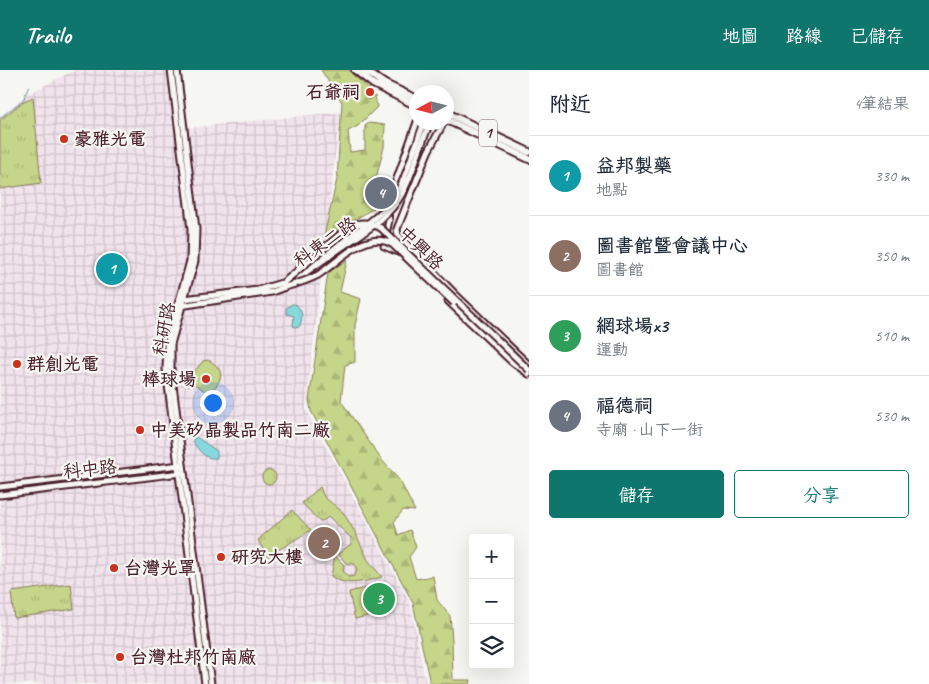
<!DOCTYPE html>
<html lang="zh-TW">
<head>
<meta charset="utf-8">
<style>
  body { margin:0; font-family:Caveat,"LXGW WenKai TC",sans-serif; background:#f6f6f7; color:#1f2937 }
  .controls { position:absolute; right:15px; bottom:15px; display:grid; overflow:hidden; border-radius:5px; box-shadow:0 5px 20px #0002 }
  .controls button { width:45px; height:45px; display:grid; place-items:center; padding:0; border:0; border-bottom:1px solid #e0e1e3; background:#fff; color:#1f2937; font:25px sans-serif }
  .compass { position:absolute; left:409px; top:15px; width:45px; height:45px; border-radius:50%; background:#fff; box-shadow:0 5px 20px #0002; rotate:263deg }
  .you { position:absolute; left:212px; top:332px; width:18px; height:18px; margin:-12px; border:4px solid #fff; border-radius:50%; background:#1a73e8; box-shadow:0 0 0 8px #1a73e833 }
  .badge { display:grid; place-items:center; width:32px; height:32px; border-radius:50%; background:#0f766e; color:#fff; font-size:16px; font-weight:700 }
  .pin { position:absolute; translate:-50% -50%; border:2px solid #fff; box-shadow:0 1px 5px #0006 }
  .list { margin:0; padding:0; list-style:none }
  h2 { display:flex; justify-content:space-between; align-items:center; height:65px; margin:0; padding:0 20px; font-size:21px }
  h2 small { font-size:16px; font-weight:400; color:#747a83 }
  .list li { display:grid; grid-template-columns:32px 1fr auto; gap:15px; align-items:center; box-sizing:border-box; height:80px; padding:0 20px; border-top:1px solid #e0e1e3 }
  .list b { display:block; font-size:19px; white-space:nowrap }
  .list p { margin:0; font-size:16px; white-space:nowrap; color:#747a83 }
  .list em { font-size:16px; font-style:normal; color:#747a83 }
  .actions { display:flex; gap:10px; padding:15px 20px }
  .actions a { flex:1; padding:11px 0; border:1px solid #0f766e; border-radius:5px; text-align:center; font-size:18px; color:#0f766e }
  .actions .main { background:#0f766e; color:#fff }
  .icon { flex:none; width:28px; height:28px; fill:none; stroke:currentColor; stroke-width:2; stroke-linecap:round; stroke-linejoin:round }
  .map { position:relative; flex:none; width:529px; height:614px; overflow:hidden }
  header { display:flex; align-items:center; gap:30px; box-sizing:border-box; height:70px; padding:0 25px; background:#0f766e; color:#fff }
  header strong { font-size:24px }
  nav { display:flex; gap:28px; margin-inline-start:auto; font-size:18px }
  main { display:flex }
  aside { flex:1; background:#fff }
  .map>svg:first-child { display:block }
  .industrial { fill:url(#industrial-grid) }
  .forest { fill:url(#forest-firs); stroke:#887a5a }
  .park { fill:url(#park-tufts); stroke:#887a5a }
  .pitch { fill:#c5d589; stroke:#887a5a }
  .water { fill:#87d9dd; stroke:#6f8f96 }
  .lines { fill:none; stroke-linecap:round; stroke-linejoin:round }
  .stream { stroke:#6f8f96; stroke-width:1 }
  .minor-casing { stroke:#4a1f2b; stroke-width:9 }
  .major-casing { stroke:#4a1f2b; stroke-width:10 }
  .minor { stroke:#f6f6f2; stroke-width:5 }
  .major { stroke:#f6f6f2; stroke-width:6 }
  .minor-bridge-casing { stroke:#4a1f2b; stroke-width:9; stroke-linecap:butt }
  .minor-bridge { stroke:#f6f6f2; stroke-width:5 }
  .poi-dot { fill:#c8321e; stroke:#f6f6f2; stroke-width:2 }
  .labels { text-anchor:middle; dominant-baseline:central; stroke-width:4.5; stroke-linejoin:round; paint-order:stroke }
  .shield { fill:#f6f6f2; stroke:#7e6067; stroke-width:1 }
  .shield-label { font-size:16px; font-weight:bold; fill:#4a1f2b }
  .poi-label { font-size:18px; font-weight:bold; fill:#4a1f2b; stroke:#f6f6f2; text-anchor:start }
  .street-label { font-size:18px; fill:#4a1f2b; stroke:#f6f6f2 }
</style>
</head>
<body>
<header>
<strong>Trailo</strong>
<nav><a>地圖</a><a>路線</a><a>已儲存</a></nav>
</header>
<main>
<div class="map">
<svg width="529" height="614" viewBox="0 0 529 614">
  <defs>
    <pattern id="industrial-grid" width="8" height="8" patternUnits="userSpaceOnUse" patternTransform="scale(1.25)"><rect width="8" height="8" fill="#f0e3eb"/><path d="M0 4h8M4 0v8" fill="none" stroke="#cfc2ca"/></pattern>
    <pattern id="forest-firs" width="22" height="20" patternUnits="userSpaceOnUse" patternTransform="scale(1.25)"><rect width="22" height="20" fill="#c5d589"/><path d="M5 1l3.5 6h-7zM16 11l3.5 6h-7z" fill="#abb676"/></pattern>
    <pattern id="park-tufts" width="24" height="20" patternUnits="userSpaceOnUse" patternTransform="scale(1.25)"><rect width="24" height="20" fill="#c5d589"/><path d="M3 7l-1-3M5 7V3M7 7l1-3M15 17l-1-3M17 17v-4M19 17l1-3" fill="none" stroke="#abb676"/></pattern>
  </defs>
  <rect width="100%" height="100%" fill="#f6f6f2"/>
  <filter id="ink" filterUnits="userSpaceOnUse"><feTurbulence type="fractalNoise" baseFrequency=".02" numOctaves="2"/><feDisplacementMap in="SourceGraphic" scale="10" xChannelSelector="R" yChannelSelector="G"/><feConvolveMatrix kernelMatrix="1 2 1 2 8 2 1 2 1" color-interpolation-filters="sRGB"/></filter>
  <g filter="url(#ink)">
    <path class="industrial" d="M75,0H181L189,58L340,42L306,339L410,533L426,614H0V47L28,24Z"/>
    <path class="forest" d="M321,0H348L369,19L363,23L368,30L375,26L377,37L358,56L348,61L350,82L365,80V56L369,53L385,55L384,77L372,124L380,129L377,136L335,162L324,166L337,109L342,32Z
      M347,190L340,222L361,229L355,255V292L345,295L341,331L381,389L400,411L415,441L403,440L394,452L398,465L410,460L416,477L409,487L416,509L433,506L437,530L450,546L452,570L453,610H471L470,614H430L413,533L311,341L309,330L328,203Z"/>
    <path class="park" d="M33,27L41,113L0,119V50L24,31Z
      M262 407a7 7 0 1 1 14 0a7 7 0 1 1-14 0Z
      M320,417L324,427L343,442L355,462L368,490L382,507C367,511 346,518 331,506L335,486L344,495L343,501L348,507L354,506L357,501L355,495L352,493L348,495L338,484L351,474V468L329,447L320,452L302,433Z
      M292,440L311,460L267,487L258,470Z
      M71,514L74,539L14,548L11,522Z"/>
    <path class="pitch" d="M208,290C227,300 222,311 209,324L191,311V306L203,291Z
      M385,513L392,540L373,544L367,517Z
      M365,518L371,545L355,549L349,522Z"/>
    <path class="water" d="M292,234H295C303,240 304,250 298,258L293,256L294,246L287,244L286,238Z
      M194,367H196L217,381V388C205,390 198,380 193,371Z"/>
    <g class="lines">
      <path class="stream" d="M0,48L23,30L29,16"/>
      <g class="minor-casing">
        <path id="minor" d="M171,0L191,159L190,191L167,274L166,299L205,614
          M177,0L196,159L195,191L171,274V299L211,614
          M444,52L428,82L397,159L398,165L455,224L529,295
          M416,75L424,52
          M421,76L430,52
          M389,173L385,169L389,150L386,129L394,117L417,52
          M384,176L400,183
          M294,206L343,172
          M183,229L258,220L285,212
          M448,231L512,292L529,304
          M180,236L272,222L285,217L345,175
          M0,417L180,395
          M0,425L181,403"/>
      </g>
      <g class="major-casing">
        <path id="major" d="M355,0L373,14L417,36
          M364,0L385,14L417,29
          M447,43L529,82
          M447,50L529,89"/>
      </g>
      <use href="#minor" class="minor"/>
      <use href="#major" class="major"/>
      <g class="minor-bridge-casing">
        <path id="minor-bridge" d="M343,172C359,159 378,148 391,132C403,116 409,93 416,75
          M345,175C363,163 383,151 396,133C408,117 414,95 421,76
          M283,213L349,157C360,151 369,152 381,158L529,300
          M285,217C296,214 307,211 318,205C339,192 365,159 392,174L454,233"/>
      </g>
      <use href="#minor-bridge" class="minor-bridge"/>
    </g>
  </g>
  <g class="poi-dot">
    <circle cx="370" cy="22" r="5"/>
    <circle cx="64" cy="69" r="5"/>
    <circle cx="17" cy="294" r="5"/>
    <circle cx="206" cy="309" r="5"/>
    <circle cx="140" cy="360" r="5"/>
    <circle cx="221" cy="487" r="5"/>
    <circle cx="114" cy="498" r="5"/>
    <circle cx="120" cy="587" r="5"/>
  </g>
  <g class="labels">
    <rect class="shield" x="479" y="49.5" width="18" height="27" rx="4"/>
    <g class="shield-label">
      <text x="488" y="63">1</text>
    </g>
    <g class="poi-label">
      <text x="360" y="22" text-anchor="end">石爺祠</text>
      <text x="74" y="69">豪雅光電</text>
      <text x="27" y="294">群創光電</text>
      <text x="196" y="309" text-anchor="end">棒球場</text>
      <text x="150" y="360">中美矽晶製品竹南二廠</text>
      <text x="231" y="487">研究大樓</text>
      <text x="124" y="498">台灣光罩</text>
      <text x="130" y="587">台灣杜邦竹南廠</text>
    </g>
    <g class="street-label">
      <text transform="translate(325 172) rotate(-35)">科東二路</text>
      <text transform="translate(421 178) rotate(44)">中興路</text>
      <text transform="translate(164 259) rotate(-79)">科研路</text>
      <text transform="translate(90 399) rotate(-6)">科中路</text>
    </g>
  </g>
</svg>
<div class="controls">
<button>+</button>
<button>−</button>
<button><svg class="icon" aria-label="layers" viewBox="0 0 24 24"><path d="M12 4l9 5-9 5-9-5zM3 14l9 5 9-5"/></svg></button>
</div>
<svg class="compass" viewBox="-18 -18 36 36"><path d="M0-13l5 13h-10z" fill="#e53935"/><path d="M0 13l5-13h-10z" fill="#747a83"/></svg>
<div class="you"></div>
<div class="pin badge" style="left:112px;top:199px;background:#0f9aa8">1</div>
<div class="pin badge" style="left:324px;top:473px;background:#8d6e63">2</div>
<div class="pin badge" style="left:379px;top:529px;background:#2e9e5b">3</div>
<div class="pin badge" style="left:381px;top:123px;background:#6b7280">4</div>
</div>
<aside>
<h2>附近<small>4筆結果</small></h2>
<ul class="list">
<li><span class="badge" style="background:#0f9aa8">1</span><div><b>益邦製藥</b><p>地點</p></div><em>330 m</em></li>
<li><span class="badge" style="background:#8d6e63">2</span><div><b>圖書館暨會議中心</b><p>圖書館</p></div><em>350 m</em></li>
<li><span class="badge" style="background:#2e9e5b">3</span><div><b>網球場x3</b><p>運動</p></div><em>510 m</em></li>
<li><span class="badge" style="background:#6b7280">4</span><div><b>福德祠</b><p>寺廟 · 山下一街</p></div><em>530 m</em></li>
</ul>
<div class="actions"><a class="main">儲存</a><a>分享</a></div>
</aside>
</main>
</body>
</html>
